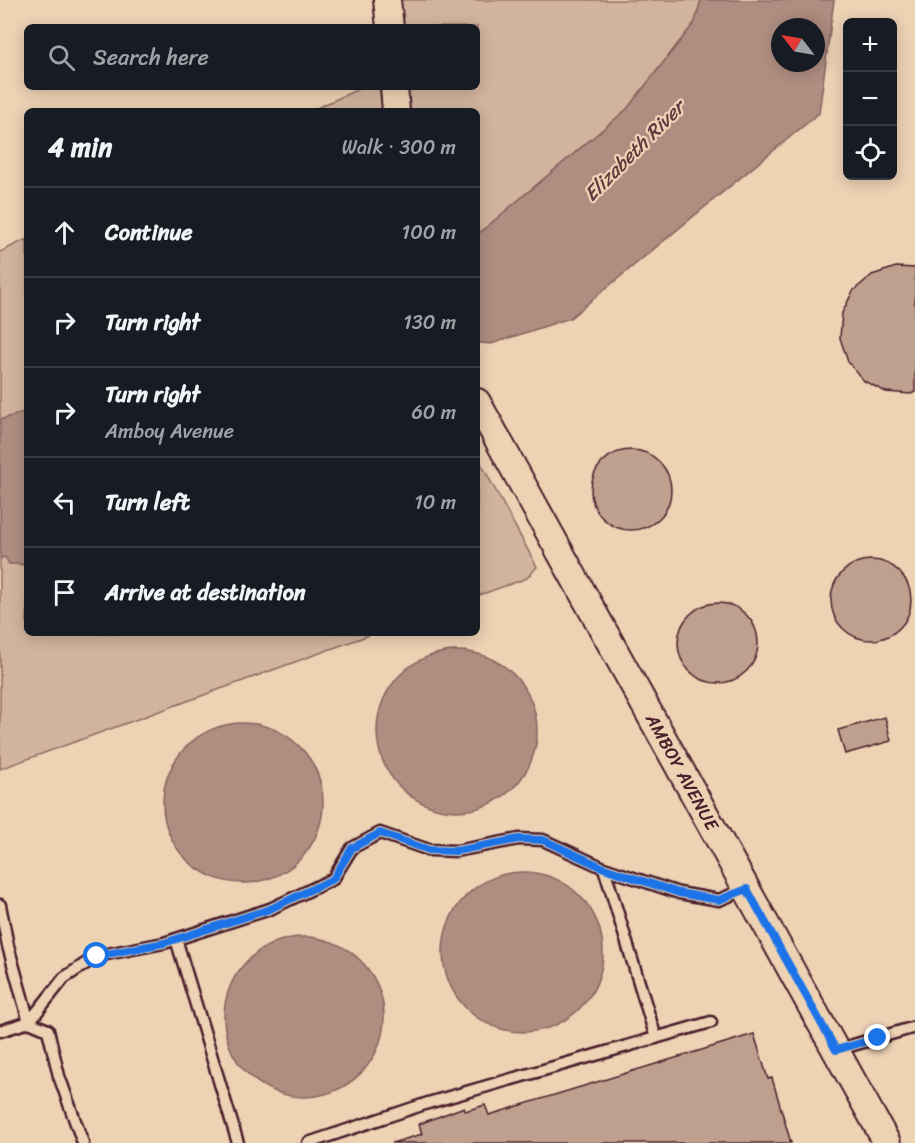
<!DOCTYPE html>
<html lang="en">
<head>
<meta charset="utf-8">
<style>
  body { margin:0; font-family:Sriracha,sans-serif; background:#242831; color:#f1f3f6 }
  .controls { position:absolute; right:18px; top:18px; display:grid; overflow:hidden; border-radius:9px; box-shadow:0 3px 15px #0003 }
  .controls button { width:54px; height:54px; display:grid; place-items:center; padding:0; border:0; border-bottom:2px solid #363941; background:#171b24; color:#f1f3f6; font:30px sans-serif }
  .compass { position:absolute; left:771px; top:18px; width:54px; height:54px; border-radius:50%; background:#171b24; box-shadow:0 3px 15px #0003; rotate:301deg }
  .stop { position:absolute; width:18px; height:18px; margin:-14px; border:4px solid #1a73e8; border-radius:50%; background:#fff }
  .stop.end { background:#1a73e8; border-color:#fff; box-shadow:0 2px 6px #0008 }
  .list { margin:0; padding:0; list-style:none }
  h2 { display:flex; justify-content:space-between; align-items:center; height:78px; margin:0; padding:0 24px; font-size:26px }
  h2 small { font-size:20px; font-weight:400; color:#9ea1a6 }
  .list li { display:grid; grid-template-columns:39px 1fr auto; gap:18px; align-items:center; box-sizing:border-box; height:90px; padding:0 24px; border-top:2px solid #363941 }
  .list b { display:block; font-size:22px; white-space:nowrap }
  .list p { margin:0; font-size:20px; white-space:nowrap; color:#9ea1a6 }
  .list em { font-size:20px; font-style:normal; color:#9ea1a6 }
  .icon { flex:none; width:33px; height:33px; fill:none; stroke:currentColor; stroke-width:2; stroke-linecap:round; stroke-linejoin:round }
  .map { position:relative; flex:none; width:915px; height:1143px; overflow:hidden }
  .search { position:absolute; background:#171b24; box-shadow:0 3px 15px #0003; left:24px; top:24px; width:456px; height:66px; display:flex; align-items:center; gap:15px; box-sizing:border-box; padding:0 21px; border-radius:9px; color:#9ea1a6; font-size:22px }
  .panel { position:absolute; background:#171b24; box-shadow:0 3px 15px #0003; left:24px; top:108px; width:456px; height:528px; border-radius:9px }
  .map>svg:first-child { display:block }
  .green { fill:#d2b49e; stroke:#8e6a64; stroke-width:1.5 }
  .water { fill:#af8d80; stroke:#87615e; stroke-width:1.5; fill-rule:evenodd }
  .building { fill:#bfa08e; stroke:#4a1f2b; stroke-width:1.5 }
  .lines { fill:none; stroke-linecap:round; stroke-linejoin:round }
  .service-casing { stroke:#4a1f2b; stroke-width:15 }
  .tertiary-casing { stroke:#4a1f2b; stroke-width:30 }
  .service { stroke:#edd2b4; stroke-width:10 }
  .tertiary { stroke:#edd2b4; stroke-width:26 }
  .route { stroke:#1a73e8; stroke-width:8 }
  .labels { text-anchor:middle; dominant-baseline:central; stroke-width:4.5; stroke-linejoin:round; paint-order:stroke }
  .street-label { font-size:18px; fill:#4a1f2b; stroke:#edd2b4 }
  .water-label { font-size:20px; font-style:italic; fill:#633a40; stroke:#edd2b4 }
</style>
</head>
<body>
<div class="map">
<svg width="915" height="1143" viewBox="0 0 915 1143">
  <rect width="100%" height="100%" fill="#edd2b4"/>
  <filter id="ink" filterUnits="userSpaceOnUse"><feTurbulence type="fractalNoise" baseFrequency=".0167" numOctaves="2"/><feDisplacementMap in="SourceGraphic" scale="12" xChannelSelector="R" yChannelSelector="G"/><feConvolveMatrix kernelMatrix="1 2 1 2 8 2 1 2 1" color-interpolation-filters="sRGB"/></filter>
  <g filter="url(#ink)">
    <path class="green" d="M390,0H701L695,22L627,109L477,235V111H310L363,87H477V27H391Z
      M27,239V411L0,420V252Z
      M477,456L537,567L527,578L477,596Z
      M5,557L22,565L27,564V633H375L0,769V558Z"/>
    <path class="water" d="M701,0H834L819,113L570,318L491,344L480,343L477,338V235L627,109L695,22ZM780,27H816V63H780Z
      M27,411V564H9L5,557L0,558V420Z
      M377 731a80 80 0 1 1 160 0a80 80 0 1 1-160 0Z
      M163 803a80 80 0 1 1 160 0a80 80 0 1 1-160 0Z
      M443 952a80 80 0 1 1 160 0a80 80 0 1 1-160 0Z
      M224 1017a80 80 0 1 1 160 0a80 80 0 1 1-160 0Z"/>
    <path class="building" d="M896,267L915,268V392L911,394L886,392L864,381L848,362L840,338L842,313L853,291L872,275Z
      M591 490a40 40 0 1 1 80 0a40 40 0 1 1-80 0Z
      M831 600a40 40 0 1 1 80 0a40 40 0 1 1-80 0Z
      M678 643a40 40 0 1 1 80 0a40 40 0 1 1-80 0Z
      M885,717L891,741L845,754L838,730Z
      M754,1034L768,1079L772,1078L791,1143H392L422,1134L419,1124L464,1107L465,1111L485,1105L489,1115Z"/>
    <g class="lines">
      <g class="service-casing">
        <path id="service" d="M604,868L656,1038
          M0,905L8,946L29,1022
          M176,939L238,1143
          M29,1022L48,1030L59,1076L83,1143
          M0,1031L29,1022L64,978L97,956L164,943L270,909L333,879L352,848L380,833L429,850L456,851L519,839L543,840L604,868L679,893L719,900L746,889
          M836,1050L915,1027
          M308,1143L428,1103L711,1022"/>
      </g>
      <g class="tertiary-casing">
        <path id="tertiary" d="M387,0L390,27
          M394,87L396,111
          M477,402L887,1143"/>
      </g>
      <use href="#service" class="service"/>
      <use href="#tertiary" class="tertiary"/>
    </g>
  </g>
  <g class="lines" filter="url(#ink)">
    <path class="route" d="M97,956L164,943L270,909L333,879L352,848L380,833L429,850L456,851L519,839L543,840L604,868L679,893L719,900L747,889L836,1050L878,1038"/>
  </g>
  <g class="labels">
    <g class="street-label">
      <text transform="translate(682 772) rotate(61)">AMBOY AVENUE</text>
    </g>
    <g class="water-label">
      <text transform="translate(634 151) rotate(-45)">Elizabeth River</text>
    </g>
  </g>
</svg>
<div class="controls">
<button>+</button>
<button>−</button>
<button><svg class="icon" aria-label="locate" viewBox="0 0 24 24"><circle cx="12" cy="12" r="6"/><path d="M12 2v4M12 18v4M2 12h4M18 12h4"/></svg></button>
</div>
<svg class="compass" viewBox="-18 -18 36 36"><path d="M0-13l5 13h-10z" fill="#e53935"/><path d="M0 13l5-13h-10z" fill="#9ea1a6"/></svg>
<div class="stop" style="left:97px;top:956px"></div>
<div class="stop end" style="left:878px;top:1038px"></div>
<div class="search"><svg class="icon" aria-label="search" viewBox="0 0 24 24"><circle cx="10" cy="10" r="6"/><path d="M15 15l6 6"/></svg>Search here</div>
<section class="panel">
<h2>4 min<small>Walk · 300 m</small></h2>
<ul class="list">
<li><svg class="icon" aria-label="ahead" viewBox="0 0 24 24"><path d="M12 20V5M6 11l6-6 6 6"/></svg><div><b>Continue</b></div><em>100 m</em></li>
<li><svg class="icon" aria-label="right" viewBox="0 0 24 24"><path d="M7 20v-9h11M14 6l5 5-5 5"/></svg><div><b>Turn right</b></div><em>130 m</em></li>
<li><svg class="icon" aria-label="right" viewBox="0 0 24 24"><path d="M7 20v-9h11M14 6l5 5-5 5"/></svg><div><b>Turn right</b><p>Amboy Avenue</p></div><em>60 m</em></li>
<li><svg class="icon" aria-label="left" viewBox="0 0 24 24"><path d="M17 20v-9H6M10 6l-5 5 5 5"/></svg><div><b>Turn left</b></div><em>10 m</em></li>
<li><svg class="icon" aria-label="arrive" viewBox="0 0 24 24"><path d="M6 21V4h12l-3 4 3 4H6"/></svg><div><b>Arrive at destination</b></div></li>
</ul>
</section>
</div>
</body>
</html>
